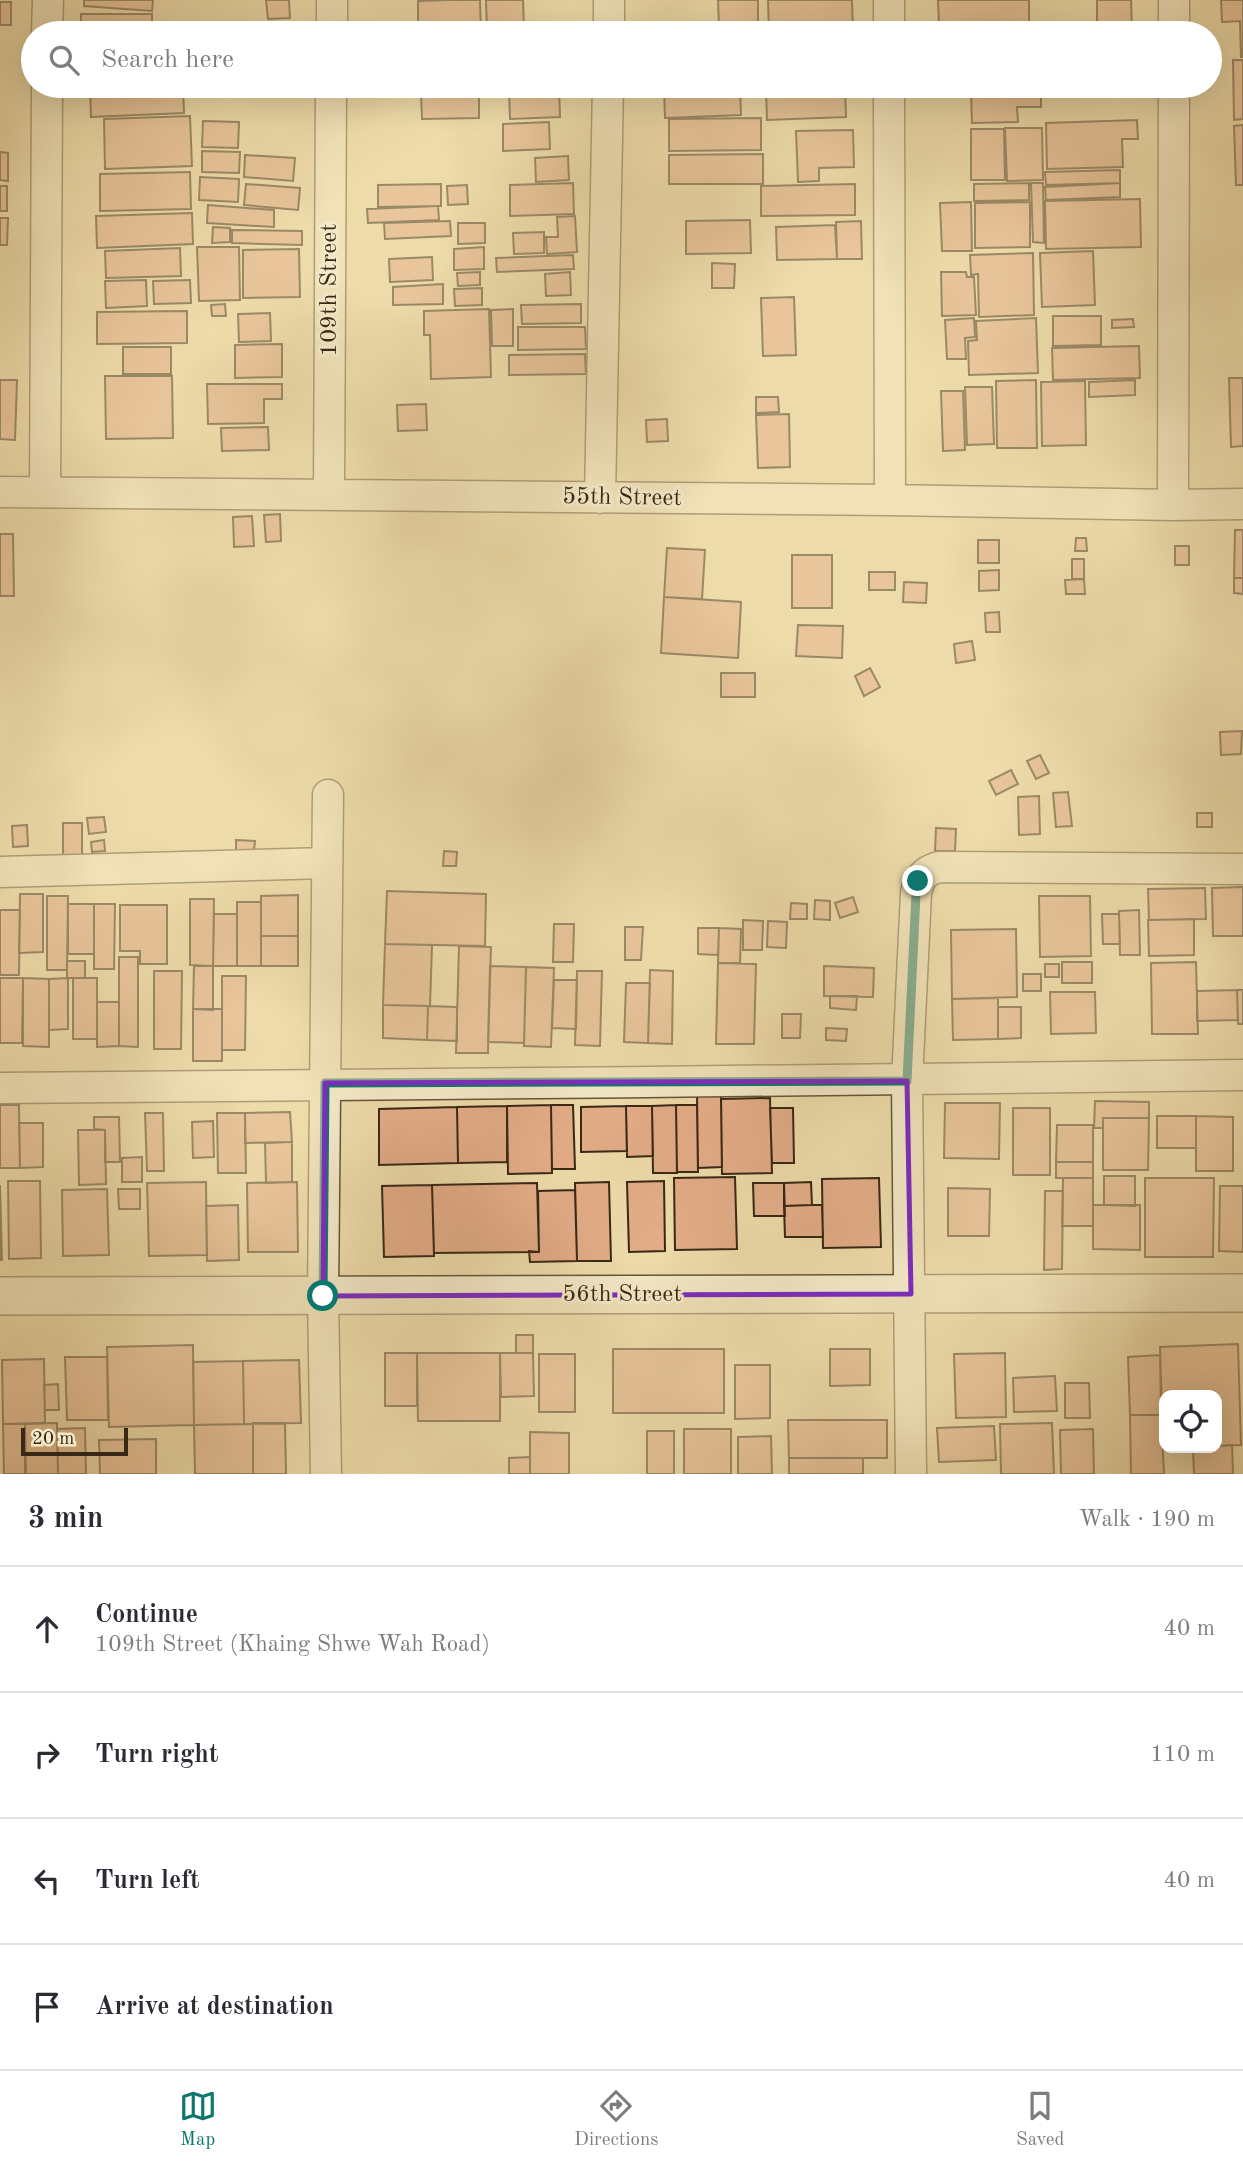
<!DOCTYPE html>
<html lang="en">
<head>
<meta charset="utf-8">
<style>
  body { margin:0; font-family:"Old Standard TT",serif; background:#f2f2f3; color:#2b2b33 }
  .controls { position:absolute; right:21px; bottom:21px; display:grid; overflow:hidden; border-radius:14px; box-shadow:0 7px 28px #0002 }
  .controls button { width:63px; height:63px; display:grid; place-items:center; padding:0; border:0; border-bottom:2px solid #e1e1e2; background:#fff; color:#2b2b33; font:35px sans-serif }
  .scale { position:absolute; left:21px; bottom:18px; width:107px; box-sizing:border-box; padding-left:7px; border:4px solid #382815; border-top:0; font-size:19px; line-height:24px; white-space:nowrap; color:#382815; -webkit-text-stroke:5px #f3e8c7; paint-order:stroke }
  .stop { position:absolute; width:21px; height:21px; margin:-16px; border:5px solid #0f766e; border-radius:50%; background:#fff }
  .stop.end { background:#0f766e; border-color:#fff; box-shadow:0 2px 7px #0008 }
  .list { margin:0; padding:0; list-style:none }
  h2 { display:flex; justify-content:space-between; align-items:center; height:91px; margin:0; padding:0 28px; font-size:30px }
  h2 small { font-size:23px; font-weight:400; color:#7c7c81 }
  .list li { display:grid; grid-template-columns:46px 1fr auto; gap:21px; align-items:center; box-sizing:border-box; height:126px; padding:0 28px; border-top:2px solid #e1e1e2 }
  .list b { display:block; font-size:26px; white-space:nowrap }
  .list p { margin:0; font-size:23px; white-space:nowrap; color:#7c7c81 }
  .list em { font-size:23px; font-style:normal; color:#7c7c81 }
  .icon { flex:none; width:38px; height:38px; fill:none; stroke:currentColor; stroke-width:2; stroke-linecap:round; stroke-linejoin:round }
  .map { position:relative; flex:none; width:1243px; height:1474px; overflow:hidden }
  .search { position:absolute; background:#fff; box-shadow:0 7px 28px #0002; left:21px; right:21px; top:21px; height:77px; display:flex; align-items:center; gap:18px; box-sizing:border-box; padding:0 24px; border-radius:38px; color:#7c7c81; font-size:26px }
  .sheet { height:595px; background:#fff }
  nav { display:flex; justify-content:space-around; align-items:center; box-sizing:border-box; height:98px; border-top:2px solid #e1e1e2; background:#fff; font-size:19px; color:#7c7c81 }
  nav a { display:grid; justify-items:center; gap:4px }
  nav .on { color:#0f766e }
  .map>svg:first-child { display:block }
  .building { fill:#e2ac87; stroke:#382815; stroke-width:2 }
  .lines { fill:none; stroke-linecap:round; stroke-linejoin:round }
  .minor-casing { stroke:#65553a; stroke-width:33 }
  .tertiary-casing { stroke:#65553a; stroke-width:40 }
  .minor { stroke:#f3e8c7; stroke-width:30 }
  .tertiary { stroke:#f3e8c7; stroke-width:37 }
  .route { stroke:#0f766e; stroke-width:9 }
  .marked { fill:none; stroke:#7b2cbf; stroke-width:5; stroke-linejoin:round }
  .labels { text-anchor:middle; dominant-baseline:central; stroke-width:6; stroke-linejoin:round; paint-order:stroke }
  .street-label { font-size:24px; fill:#382815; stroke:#f3e8c7 }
</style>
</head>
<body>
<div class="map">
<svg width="1243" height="1474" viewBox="0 0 1243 1474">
  <rect width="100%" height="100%" fill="#eddba9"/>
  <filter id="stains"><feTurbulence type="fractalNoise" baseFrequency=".00286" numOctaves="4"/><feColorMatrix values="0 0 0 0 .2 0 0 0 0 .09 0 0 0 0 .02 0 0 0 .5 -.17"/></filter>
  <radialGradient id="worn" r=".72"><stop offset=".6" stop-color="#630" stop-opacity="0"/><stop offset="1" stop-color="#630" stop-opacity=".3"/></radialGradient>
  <path class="building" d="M84,0H153L152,11L84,6Z
    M266,0H289L290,18L268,19Z
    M449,0H480L481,33H437V27L418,28V1Z
    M486,0H523L524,29H538V33H487Z
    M718,0H758V24L719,26Z
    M768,0H852L853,33H769Z
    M938,0H1029V22L939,24Z
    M1097,0H1131L1132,33H1097Z
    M1221,0H1243V57H1241L1240,21L1222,22Z
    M0,2H11V25H0Z
    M81,14H152V33H81Z
    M1043,22L1044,33H977V24Z
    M1233,60H1243V119L1234,120Z
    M145,86H183L184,113L91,117L90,88Z
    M406,86H479V118L422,119L421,94H407Z
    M664,86H740L741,115L665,118Z
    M942,86H1045V90L942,91Z
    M559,88L560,117L510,119L509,90Z
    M845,89L846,117L767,120L766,91Z
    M1041,90V107H1017L1018,122L972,123L971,92Z
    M190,116L192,166L105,169L104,119Z
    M761,118V150L669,151V119Z
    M1137,120L1138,139H1122L1123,167L1047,169L1046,123Z
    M203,121L239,122L238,148L202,147Z
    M549,122L550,149L503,151V124Z
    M1243,125V185H1236L1234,126Z
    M1005,128H1042L1043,180L1007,181Z
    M971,129H1004L1005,180H971Z
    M853,130L854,167L819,168V181L798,182L796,131Z
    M202,151L240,152L239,173L202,172Z
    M0,152L8,153V181L0,180Z
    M763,154V184H669V155Z
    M245,155L295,158L293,181L244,177Z
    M568,156L569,180L536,182L535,158Z
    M1120,170V183L1046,185L1045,172Z
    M190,172L191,209L100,211V174Z
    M200,177L239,179L238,202L199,200Z
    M573,183L574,214L510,216V185Z
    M1029,183V200L974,201V184Z
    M1031,183H1043L1044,243L1033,242Z
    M1120,183V197L1046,200L1045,187Z
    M246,184L300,188L298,210L244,205Z
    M441,184V206L378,207V185Z
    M855,184V215L761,216V186Z
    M467,185L468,204L448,205L447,186Z
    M0,186H7V211H0Z
    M1140,199L1141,247L1046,249L1045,201Z
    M971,202L972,251H942L940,203Z
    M1030,202V247L975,248V203Z
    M208,205L274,210V227L207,223Z
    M438,206L439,220L368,223L367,209Z
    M192,213L193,244L97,248L96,216Z
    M575,216L577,252L547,254L546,237H558L557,217Z
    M0,218H8L7,245H0Z
    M750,220L751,253L686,254V221Z
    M450,221L451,236L385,239L384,223Z
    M861,221L862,259H837L836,222Z
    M458,223H485V243L458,244Z
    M835,225L837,259L777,260L776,227Z
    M213,227L230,228V242L212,243Z
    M232,230L302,231V245L232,243Z
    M544,232V253L514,254L513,233Z
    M197,247H239L240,300L199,301Z
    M484,247V269L454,270V249Z
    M180,248L181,276L106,278L105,251Z
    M299,249L300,297L243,298V250Z
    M1093,251L1095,305L1042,307L1040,253Z
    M1033,253L1034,315L979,317L978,274L971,275L970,255Z
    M573,255L574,269L497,272L496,258Z
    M432,257L433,280L390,282L389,259Z
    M712,263L735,264L734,288H712Z
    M480,272V285L458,286L457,273Z
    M570,272L571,295L546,296L545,274Z
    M941,272H966L967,277H974L976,315L942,316Z
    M146,280L147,306L106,308L105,281Z
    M190,280L191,303L154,304L153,281Z
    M443,284V304L393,305V287Z
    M482,288V305L455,306L454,289Z
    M794,297L796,355L763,356L761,298Z
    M225,304L226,316H212L211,305Z
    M581,304V323L522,324L521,305Z
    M489,309L491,377L431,379L430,335H424V311Z
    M513,309V346H492L491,310Z
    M187,311V343L97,344V312Z
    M270,313L271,341L239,342L238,314Z
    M1053,316H1101V345L1053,346Z
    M974,318L975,337L965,338L966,359H947L945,320Z
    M1036,318L1038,373L969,375L968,341L977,340L976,321Z
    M1133,319L1134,327L1112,328V320Z
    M518,327H585L586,349L518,350Z
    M282,344V377L235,378V345Z
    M1139,346L1140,378L1053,380L1052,348Z
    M123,347H171V374H123Z
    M585,354L586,374L509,375V355Z
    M105,376H172L173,438L106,439Z
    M1229,378H1243V446L1231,447Z
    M0,380H17L15,440L0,439Z
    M1036,380L1037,448H997L996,381Z
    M1135,380V395L1089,397V382Z
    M1085,381L1086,445L1042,446L1041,382Z
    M207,384H282V399H264V423L208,424Z
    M965,387H992L994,444L967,445Z
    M941,391H963L965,450L943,451Z
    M756,397H778L779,412L756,413Z
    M426,404L427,430L398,431L397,405Z
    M789,414L790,467L758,468L756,415Z
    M667,419L668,441L647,442L646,420Z
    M268,427L269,450L222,451L221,428Z
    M280,514L281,541L266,542L264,515Z
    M252,516L254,546L234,547L233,517Z
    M1235,530H1243V578H1234Z
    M0,534H13L14,596H0Z
    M1076,538H1086L1087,551H1075Z
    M978,540H999V563H978Z
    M1175,546H1189V565H1175Z
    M667,548L705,550L702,599L664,597Z
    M792,555H832V608H792Z
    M1072,559H1084V579H1072Z
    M999,570V590L979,591V571Z
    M869,572H895V590H869Z
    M1234,578H1243V594L1234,593Z
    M1084,579L1085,594H1066L1065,580Z
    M904,582L927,583L926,603L903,602Z
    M664,597L741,602L738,658L661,653Z
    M999,612L1000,632H986L985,613Z
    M798,625L843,626L842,658L796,656Z
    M972,641L975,660L956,663L954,644Z
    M870,668L880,687L864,696L855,676Z
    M721,673H755V697H721Z
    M1242,731L1241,754L1221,755L1220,732Z
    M1040,755L1049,773L1036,779L1027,761Z
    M1011,770L1018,784L996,795L989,781Z
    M1068,792L1072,826L1056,827L1053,793Z
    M1039,796L1040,834L1019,835L1018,797Z
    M1197,813H1212V827H1197Z
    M104,817L106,832L89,834L87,818Z
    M63,823H82V855H63Z
    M27,825L28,846L13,847L12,826Z
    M936,828L956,829L955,851H935Z
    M104,840L105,851L92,852L91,842Z
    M236,840L255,841L254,850H236Z
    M444,851L457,852L456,866H443Z
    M1243,887V936H1213L1212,888Z
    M1205,888L1206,919L1149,920L1148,889Z
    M387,891L486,894L485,946L385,944Z
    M20,894H43V952L19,953Z
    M298,895V936H261V896Z
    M47,896H68L67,970H47Z
    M1039,896H1090L1091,956L1040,957Z
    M853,897L858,912L840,918L835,903Z
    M190,899H214L213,966L190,965Z
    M815,900L830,901V920L814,919Z
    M237,902H261V966H237Z
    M791,903L807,904V919H790Z
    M68,904H94V954H68Z
    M94,904H115L114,969H94Z
    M120,905H167V964H140V951H120Z
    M0,910H20L19,975H0Z
    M1139,910L1140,955H1120L1119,911Z
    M214,914H237V966H213Z
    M1102,914H1119L1120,944H1103Z
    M1194,919V955L1149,956L1148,920Z
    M743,920L763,921L762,950H743Z
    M768,921L787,922L786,948L767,947Z
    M554,924H574L573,962H553Z
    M625,927H643L641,960H625Z
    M698,928H719L718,955L698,954Z
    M719,928L741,929L740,963H718Z
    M1016,929L1017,997L952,999L951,930Z
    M261,936H298V966H261Z
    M385,944L432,945L430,1006L383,1005Z
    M459,946L491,947L488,1053H456Z
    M119,957H138V1047L119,1046Z
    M67,961H85V978H67Z
    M1062,962H1092V983H1062Z
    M1196,962L1198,1034H1152L1151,963Z
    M718,963L756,964L754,1044H716Z
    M1045,964H1059V977H1045Z
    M194,966H213V1010L193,1009Z
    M490,966L526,967L524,1043L488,1042Z
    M824,966L874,968L873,997L824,996Z
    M526,967L554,968L551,1047L524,1046Z
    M650,970L673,971L672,1044L648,1043Z
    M154,971H182L181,1049H154Z
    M577,971H602L600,1046L575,1045Z
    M1023,974H1041V991H1023Z
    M222,976H246L245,1050H222Z
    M0,978H23L22,1043H0Z
    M23,978L49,979V1047L23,1046Z
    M68,978V1029L49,1030V979Z
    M73,978H97V1039H73Z
    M554,980H577L576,1029L552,1028Z
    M626,983H650L648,1043L624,1042Z
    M1237,990L1238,1020L1197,1021V991Z
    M1237,990H1243V1024H1238Z
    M1050,992H1095L1096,1033L1051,1034Z
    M830,996H857L856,1010L830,1008Z
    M998,998V1039L953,1040L952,999Z
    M97,1002H119V1046L97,1047Z
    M383,1005L428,1006L427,1040L383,1038Z
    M428,1006L457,1007V1041L427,1040Z
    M998,1007H1021V1038L998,1039Z
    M193,1009H222V1061H193Z
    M782,1014H801L800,1038H782Z
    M826,1028L847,1029L846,1041L826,1040Z
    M697,1094H721L722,1167L698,1168Z
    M770,1098L772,1173L722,1174L721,1099Z
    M1095,1101L1149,1102V1118H1103V1128H1094Z
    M945,1103H1000L999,1159L944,1158Z
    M0,1105H19L20,1168H0Z
    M551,1105L552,1173L508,1174L507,1106Z
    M551,1105H573L575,1169H552Z
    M676,1105H697L698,1172H677Z
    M676,1105L677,1173H653L652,1106Z
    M507,1106V1162L458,1163L457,1107Z
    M626,1106L627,1151L581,1152V1107Z
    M626,1106H652L653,1156L627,1157Z
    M457,1107L458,1163L379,1165V1109Z
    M770,1108H793L794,1163H772Z
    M1013,1108H1050V1175H1013Z
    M290,1112L292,1142L245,1143V1113Z
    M145,1113H163L164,1171H147Z
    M217,1113H245L246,1173H218Z
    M1157,1116H1196V1148H1157Z
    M1196,1116L1233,1117V1171H1196Z
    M94,1117H119L120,1162H105V1130L94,1129Z
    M1103,1118H1149L1148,1170H1103Z
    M213,1121L214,1157L193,1158L192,1122Z
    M19,1123H43V1167L20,1168Z
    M1057,1125H1093V1162H1056Z
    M78,1130H105L106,1184L79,1185Z
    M292,1142V1182L266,1183L265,1143Z
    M142,1157V1182H122V1158Z
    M1056,1162H1093V1178H1056Z
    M1104,1176H1135V1206L1104,1205Z
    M735,1177L737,1249L675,1250L674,1178Z
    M879,1178L881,1247L823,1248L822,1179Z
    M1063,1178H1093V1226H1062Z
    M1145,1178H1214L1213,1257H1145Z
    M8,1181H40L41,1258L9,1259Z
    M664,1181L665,1251L629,1252L627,1182Z
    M206,1182L207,1255L149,1256L147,1183Z
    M297,1182L298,1252H248L247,1183Z
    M609,1182L611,1261H577L575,1183Z
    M811,1182L812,1205L784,1206V1183Z
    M537,1183L539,1252L434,1253L432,1185Z
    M753,1183H784L785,1216H754Z
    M0,1185L2,1260H0Z
    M432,1185L434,1256L384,1257L382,1186Z
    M1220,1186H1243V1252L1219,1251Z
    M948,1188L990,1189L989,1236H948Z
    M107,1189L109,1255L63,1256L62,1190Z
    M118,1189H140V1209H119Z
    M575,1190L577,1261L530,1262L529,1251L539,1252L538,1191Z
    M1045,1191H1063L1062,1269L1044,1270Z
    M238,1205L239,1260L207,1261L206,1206Z
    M812,1205H822L823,1237H785L784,1206Z
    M1093,1205H1140V1250L1093,1249Z
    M516,1335H533V1353H516Z
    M1238,1344L1241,1445L1217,1446V1395H1164L1163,1447L1160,1347Z
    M193,1345L194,1425L109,1427L107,1347Z
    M613,1349H724V1413H613Z
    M830,1349H870V1385L830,1386Z
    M385,1353H417V1406H385Z
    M417,1353H500V1421H418Z
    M500,1353H533L534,1396L501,1397Z
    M1005,1353L1006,1417L956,1418L954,1354Z
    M539,1354H575V1412H539Z
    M1160,1355L1161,1415H1130L1128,1357Z
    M65,1357H107L108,1420H67Z
    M44,1359L45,1423L3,1424L2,1360Z
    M299,1360L301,1423L244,1424L243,1361Z
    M243,1361L244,1424L194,1425L193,1362Z
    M735,1365H770V1418L735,1419Z
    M1055,1376L1057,1411L1014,1412L1013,1378Z
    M1065,1383H1089L1090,1418H1065Z
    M58,1384L59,1410H45L44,1385Z
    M1130,1415H1161L1164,1474H1131Z
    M788,1420H887V1458H789Z
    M57,1423L58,1474H26L25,1424Z
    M253,1423H285L286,1474H253Z
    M1052,1423L1054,1474H1001L1000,1424Z
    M3,1424H25V1474H4Z
    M253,1424V1474H195L194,1425Z
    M994,1426L996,1460L939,1462L937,1428Z
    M85,1428L86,1474H58L57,1429Z
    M684,1429H731V1474H684Z
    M1093,1429L1094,1474H1061L1060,1430Z
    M647,1431H674V1474H647Z
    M530,1432L569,1433V1474H530Z
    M771,1436L772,1474H738V1437Z
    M156,1439V1474H100L99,1440Z
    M1232,1445L1233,1474H1194L1193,1448Z
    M530,1457V1474H509V1458Z
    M789,1458H863V1474H789Z"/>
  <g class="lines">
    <g class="minor-casing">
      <path id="minor" d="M889,0V33
        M47,33L48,0
        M332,33V0
        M609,33V0
        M1174,33V0
        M889,86L890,500
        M0,492L890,500L1173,505L1243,504
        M45,492L47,86
        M329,495L331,86
        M600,498L608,86
        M1173,505L1174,86
        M0,872L327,863
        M0,1088C414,1082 829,1083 1243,1075
        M326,1474L323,1296L328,795
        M911,1474L907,1081L916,893C919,878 924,871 939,867L1243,869"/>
    </g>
    <g class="tertiary-casing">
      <path id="tertiary" d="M0,1296L1243,1293"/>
    </g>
    <use href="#minor" class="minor"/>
    <use href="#tertiary" class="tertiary"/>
  </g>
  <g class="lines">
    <path class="route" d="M323,1296L325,1083L907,1081L916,894L918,881"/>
  </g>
  <path d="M0 0H1243V1474H0ZM907,1081L911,1294L323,1296L325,1083Z" fill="#eddba9" fill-opacity=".55" fill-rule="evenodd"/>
  <path class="marked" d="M907,1081L911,1294L323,1296L325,1083Z"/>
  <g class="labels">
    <g class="street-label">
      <text transform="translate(330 290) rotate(-90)">109th Street</text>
      <text transform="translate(622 498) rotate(1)">55th Street</text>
      <text x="622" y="1295">56th Street</text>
    </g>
  </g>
  <rect width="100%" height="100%" filter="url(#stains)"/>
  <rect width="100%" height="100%" fill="url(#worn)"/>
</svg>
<div class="controls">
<button><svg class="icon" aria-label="locate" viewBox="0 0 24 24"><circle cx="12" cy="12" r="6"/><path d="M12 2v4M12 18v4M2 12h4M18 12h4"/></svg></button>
</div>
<div class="scale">20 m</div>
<div class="stop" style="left:323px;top:1296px"></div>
<div class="stop end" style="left:918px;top:881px"></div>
<div class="search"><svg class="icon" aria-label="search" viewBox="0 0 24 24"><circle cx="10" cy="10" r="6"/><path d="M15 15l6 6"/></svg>Search here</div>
</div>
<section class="sheet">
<h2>3 min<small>Walk · 190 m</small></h2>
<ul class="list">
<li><svg class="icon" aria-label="ahead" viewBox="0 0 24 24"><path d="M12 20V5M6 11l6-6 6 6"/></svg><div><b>Continue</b><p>109th Street (Khaing Shwe Wah Road)</p></div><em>40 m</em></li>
<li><svg class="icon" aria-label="right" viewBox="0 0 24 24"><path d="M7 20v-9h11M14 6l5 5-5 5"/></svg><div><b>Turn right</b></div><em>110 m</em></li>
<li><svg class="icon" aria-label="left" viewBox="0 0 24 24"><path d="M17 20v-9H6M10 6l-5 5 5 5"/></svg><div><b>Turn left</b></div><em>40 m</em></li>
<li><svg class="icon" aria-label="arrive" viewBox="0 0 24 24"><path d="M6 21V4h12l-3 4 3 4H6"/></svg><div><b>Arrive at destination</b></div></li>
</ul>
</section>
<nav>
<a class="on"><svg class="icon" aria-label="map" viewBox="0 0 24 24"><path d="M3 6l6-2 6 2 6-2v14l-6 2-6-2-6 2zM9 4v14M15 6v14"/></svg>Map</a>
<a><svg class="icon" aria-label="directions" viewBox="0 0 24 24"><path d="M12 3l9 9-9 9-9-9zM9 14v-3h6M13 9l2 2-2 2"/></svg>Directions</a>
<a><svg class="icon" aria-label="saved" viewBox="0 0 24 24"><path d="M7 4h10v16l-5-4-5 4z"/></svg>Saved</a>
</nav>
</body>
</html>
